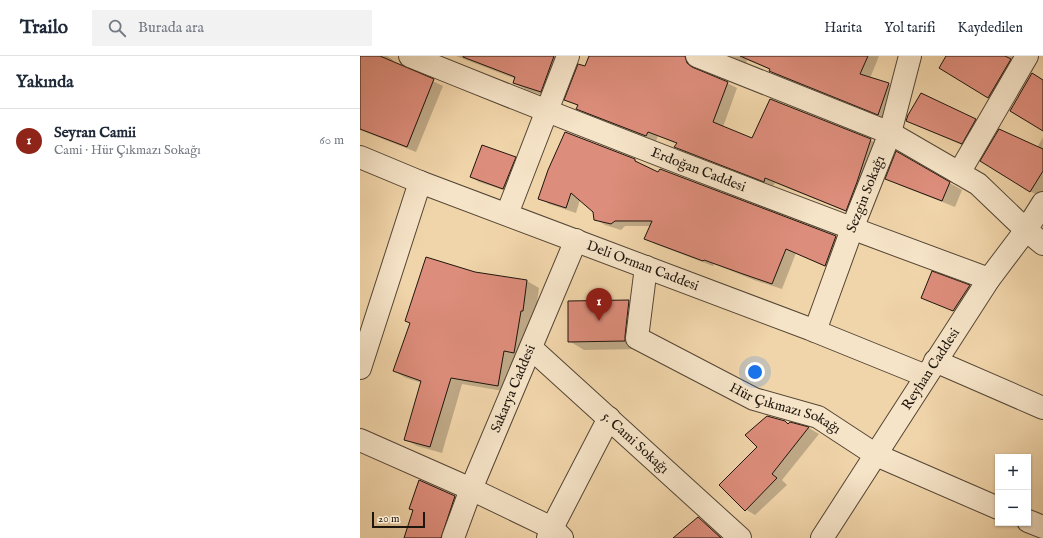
<!DOCTYPE html>
<html lang="tr">
<head>
<meta charset="utf-8">
<style>
  body { margin:0; font-family:"IM FELL English",serif; background:#f2f2f3; color:#1f2937 }
  .controls { position:absolute; right:12px; bottom:12px; display:grid; overflow:hidden; border-radius:0px; box-shadow:0 1px 3px #0004 }
  .controls button { width:36px; height:36px; display:grid; place-items:center; padding:0; border:0; border-bottom:1px solid #e0e1e3; background:#fff; color:#1f2937; font:20px sans-serif }
  .scale { position:absolute; left:12px; bottom:10px; width:53px; box-sizing:border-box; padding-left:4px; border:2px solid #1e150d; border-top:0; font-size:11px; line-height:14px; white-space:nowrap; color:#1e150d; -webkit-text-stroke:3px #f6e4c8; paint-order:stroke }
  .you { position:absolute; left:395px; top:316px; width:14px; height:14px; margin:-10px; border:3px solid #fff; border-radius:50%; background:#1a73e8; box-shadow:0 0 0 6px #1a73e833 }
  .badge { display:grid; place-items:center; width:26px; height:26px; border-radius:50%; background:#8f2418; color:#fff; font-size:13px; font-weight:700 }
  .pin { position:absolute; translate:-50% -33px; filter:drop-shadow(0 1px 2px #0008) }
  .pin::after { content:''; position:absolute; top:21px; width:14px; height:12px; background:inherit; clip-path:polygon(0 0,100% 0,50% 100%) }
  .list { margin:0; padding:0; list-style:none }
  h2 { display:flex; justify-content:space-between; align-items:center; height:52px; margin:0; padding:0 16px; font-size:17px }
  h2 small { font-size:13px; font-weight:400; color:#747a83 }
  .list li { display:grid; grid-template-columns:26px 1fr auto; gap:12px; align-items:center; box-sizing:border-box; height:64px; padding:0 16px; border-top:1px solid #e0e1e3 }
  .list b { display:block; font-size:15px; white-space:nowrap }
  .list p { margin:0; font-size:13px; white-space:nowrap; color:#747a83 }
  .list em { font-size:13px; font-style:normal; color:#747a83 }
  .icon { flex:none; width:22px; height:22px; fill:none; stroke:currentColor; stroke-width:2; stroke-linecap:round; stroke-linejoin:round }
  .map { position:relative; flex:none; width:683px; height:482px; overflow:hidden }
  header { display:flex; align-items:center; gap:24px; box-sizing:border-box; height:56px; padding:0 20px; background:#fff; border-bottom:1px solid #e0e1e3 }
  header strong { font-size:19px }
  nav { display:flex; gap:22px; margin-inline-start:auto; font-size:14px }
  .search { width:280px; height:36px; background:#f2f2f3; display:flex; align-items:center; gap:10px; box-sizing:border-box; padding:0 14px; border-radius:0px; color:#747a83; font-size:15px }
  main { display:flex }
  aside { flex:1; background:#fff }
  .map>svg:first-child { display:block }
  .shadow { fill:#0003 }
  .building { fill:#dd8d7b; stroke:#1e150d }
  .lines { fill:none; stroke-linecap:round; stroke-linejoin:round }
  .minor-casing { stroke:#534534; stroke-width:24 }
  .minor { stroke:#f6e4c8; stroke-width:22 }
  .labels { text-anchor:middle; dominant-baseline:central; stroke-width:4; stroke-linejoin:round; paint-order:stroke }
  .street-label { font-size:14px; fill:#1e150d; stroke:#f6e4c8 }
</style>
</head>
<body>
<header>
<strong>Trailo</strong>
<div class="search"><svg class="icon" aria-label="search" viewBox="0 0 24 24"><circle cx="10" cy="10" r="6"/><path d="M15 15l6 6"/></svg>Burada ara</div>
<nav><a>Harita</a><a>Yol tarifi</a><a>Kaydedilen</a></nav>
</header>
<main>
<aside>
<h2>Yakında<small></small></h2>
<ul class="list">
<li><span class="badge">1</span><div><b>Seyran Camii</b><p>Cami · Hür Çıkmazı Sokağı</p></div><em>60 m</em></li>
</ul>
</aside>
<div class="map">
<svg width="683" height="482" viewBox="0 0 683 482">
  <rect width="100%" height="100%" fill="#f1d5aa"/>
  <filter id="stains"><feTurbulence type="fractalNoise" baseFrequency=".005" numOctaves="4"/><feColorMatrix values="0 0 0 0 .2 0 0 0 0 .09 0 0 0 0 .02 0 0 0 .5 -.17"/></filter>
  <radialGradient id="worn" r=".72"><stop offset=".6" stop-color="#630" stop-opacity="0"/><stop offset="1" stop-color="#630" stop-opacity=".3"/></radialGradient>
  <path class="shadow" d="M0,0H27L33,4L32,6L83,30L56,96L0,74Z
    M96,0H195V2L206,8L193,43L167,34L154,27L156,23Z
    M230,0H335L334,7L337,14L367,27L377,32L363,71L393,83L510,84L520,89L495,159L415,127L413,130L325,96L316,91L317,88L298,80L296,85L226,58L217,52L218,50L206,44L226,12Z
    M369,0H519L510,22L528,28L538,33L528,63L419,20L410,15L411,14L387,4L386,7Z
    M587,0H670L641,48L582,13Z
    M616,63L628,70L614,94L560,71L547,64Z
    M683,81V143L670,135L677,92Z
    M537,97L602,134L595,151L539,129L527,122Z
    M155,102L163,107L152,137L119,126L111,121Z
    M275,104L284,110L299,117L301,114L476,181L486,186L475,215L436,197L422,233L394,224L354,208L353,210L295,188L286,182L291,170H265L261,174L245,169L235,163L234,156L220,144L216,157L189,148L180,142Z
    M115,217L167,225L179,232L175,261L149,336L102,328L82,397L57,390L45,383L62,327L46,322L34,315Z
    M573,217L610,230L618,235L602,259L562,241Z
    M269,245L284,254L280,293L224,294L209,285V246Z
    M425,366L429,368L430,367L449,372L459,378L422,424L427,429L395,459L385,453L398,391Z
    M95,441L106,447L94,482H45L54,455L50,453Z
    M338,462L346,467L363,482H314Z"/>
  <path class="building" d="M0,0H20L74,23L47,91L0,73Z
    M103,0H194L181,36L153,27L155,21L103,1Z
    M229,0H325L327,7L332,11L368,26L353,66L392,82L410,43L511,83L497,126L486,155L405,122L404,126L314,91L317,87L288,76L286,80L216,53L218,49L204,44L218,8L225,10Z
    M380,0H508L500,18L529,27L518,59L409,15L410,13Z
    M586,0H645L651,3L628,42L579,12Z
    M672,17L683,24V75L650,55Z
    M561,37L616,63L602,88L546,65L548,59Z
    M639,73L683,93V115L670,136L620,105Z
    M205,76L275,103V105L298,116L300,113L476,180L465,210L426,193L412,228L383,218L344,204L343,205L284,183L292,165H255L251,168L234,164L233,156L211,137L206,152L178,143L188,114Z
    M122,89L156,101L143,133L110,121Z
    M536,95L590,126L582,145L525,123Z
    M66,201L115,216L167,224L163,255H161L154,297L144,295L138,330L91,322L70,391L44,384L61,325L33,315L50,267L45,265Z
    M572,215L610,229L593,255L561,242Z
    M269,244L265,280V285L208,286V245Z
    M407,360L425,365L428,368L430,366L449,371L412,418L417,422L385,455L359,429L397,391L385,379Z
    M59,424L95,440L81,482H44L53,454L49,453Z
    M338,461L361,482H313Z"/>
  <g class="lines">
    <g class="minor-casing">
      <g id="minor">
        <path id="s1" d="M50,0C242,78 435,152 629,223"/>
        <path d="M337,0L530,77L618,128L666,174L683,188"/>
        <path id="s2" d="M0,101L60,126L450,273L566,320"/>
        <path d="M599,117L667,0"/>
        <path d="M147,158L208,0"/>
        <path id="s3" d="M286,211L277,282L394,343L458,361L516,399L638,452"/>
        <path id="s4" d="M455,275L492,173L530,77L550,0"/>
        <path id="s5" d="M171,292L380,482"/>
        <path d="M575,305L683,352"/>
        <path d="M0,312L60,126"/>
        <path d="M0,384L111,433L192,472L202,482"/>
        <path d="M668,465L683,471"/>
        <path id="s6" d="M93,482L111,433L216,184"/>
        <path d="M188,482L192,472L249,362"/>
        <path id="s7" d="M462,482L629,223L666,174L683,147"/>
      </g>
    </g>
    <use href="#minor" class="minor"/>
  </g>
  <g class="labels">
    <g class="street-label">
      <text stroke="none"><textPath href="#s1" startOffset="310">Erdoğan Caddesi</textPath></text>
      <text stroke="none"><textPath href="#s4" startOffset="146">Sezgin Sokağı</textPath></text>
      <text stroke="none"><textPath href="#s2" startOffset="303">Deli Orman Caddesi</textPath></text>
      <text stroke="none"><textPath href="#s7" startOffset="201">Reyhan Caddesi</textPath></text>
      <text stroke="none"><textPath href="#s6" startOffset="161">Sakarya Caddesi</textPath></text>
      <text stroke="none"><textPath href="#s3" startOffset="236">Hür Çıkmazı Sokağı</textPath></text>
      <text stroke="none"><textPath href="#s5" startOffset="141">5. Cami Sokağı</textPath></text>
    </g>
  </g>
  <rect width="100%" height="100%" filter="url(#stains)"/>
  <rect width="100%" height="100%" fill="url(#worn)"/>
</svg>
<div class="controls">
<button>+</button>
<button>−</button>
</div>
<div class="scale">20 m</div>
<div class="you"></div>
<div class="pin badge" style="left:239px;top:265px">1</div>
</div>
</main>
</body>
</html>
